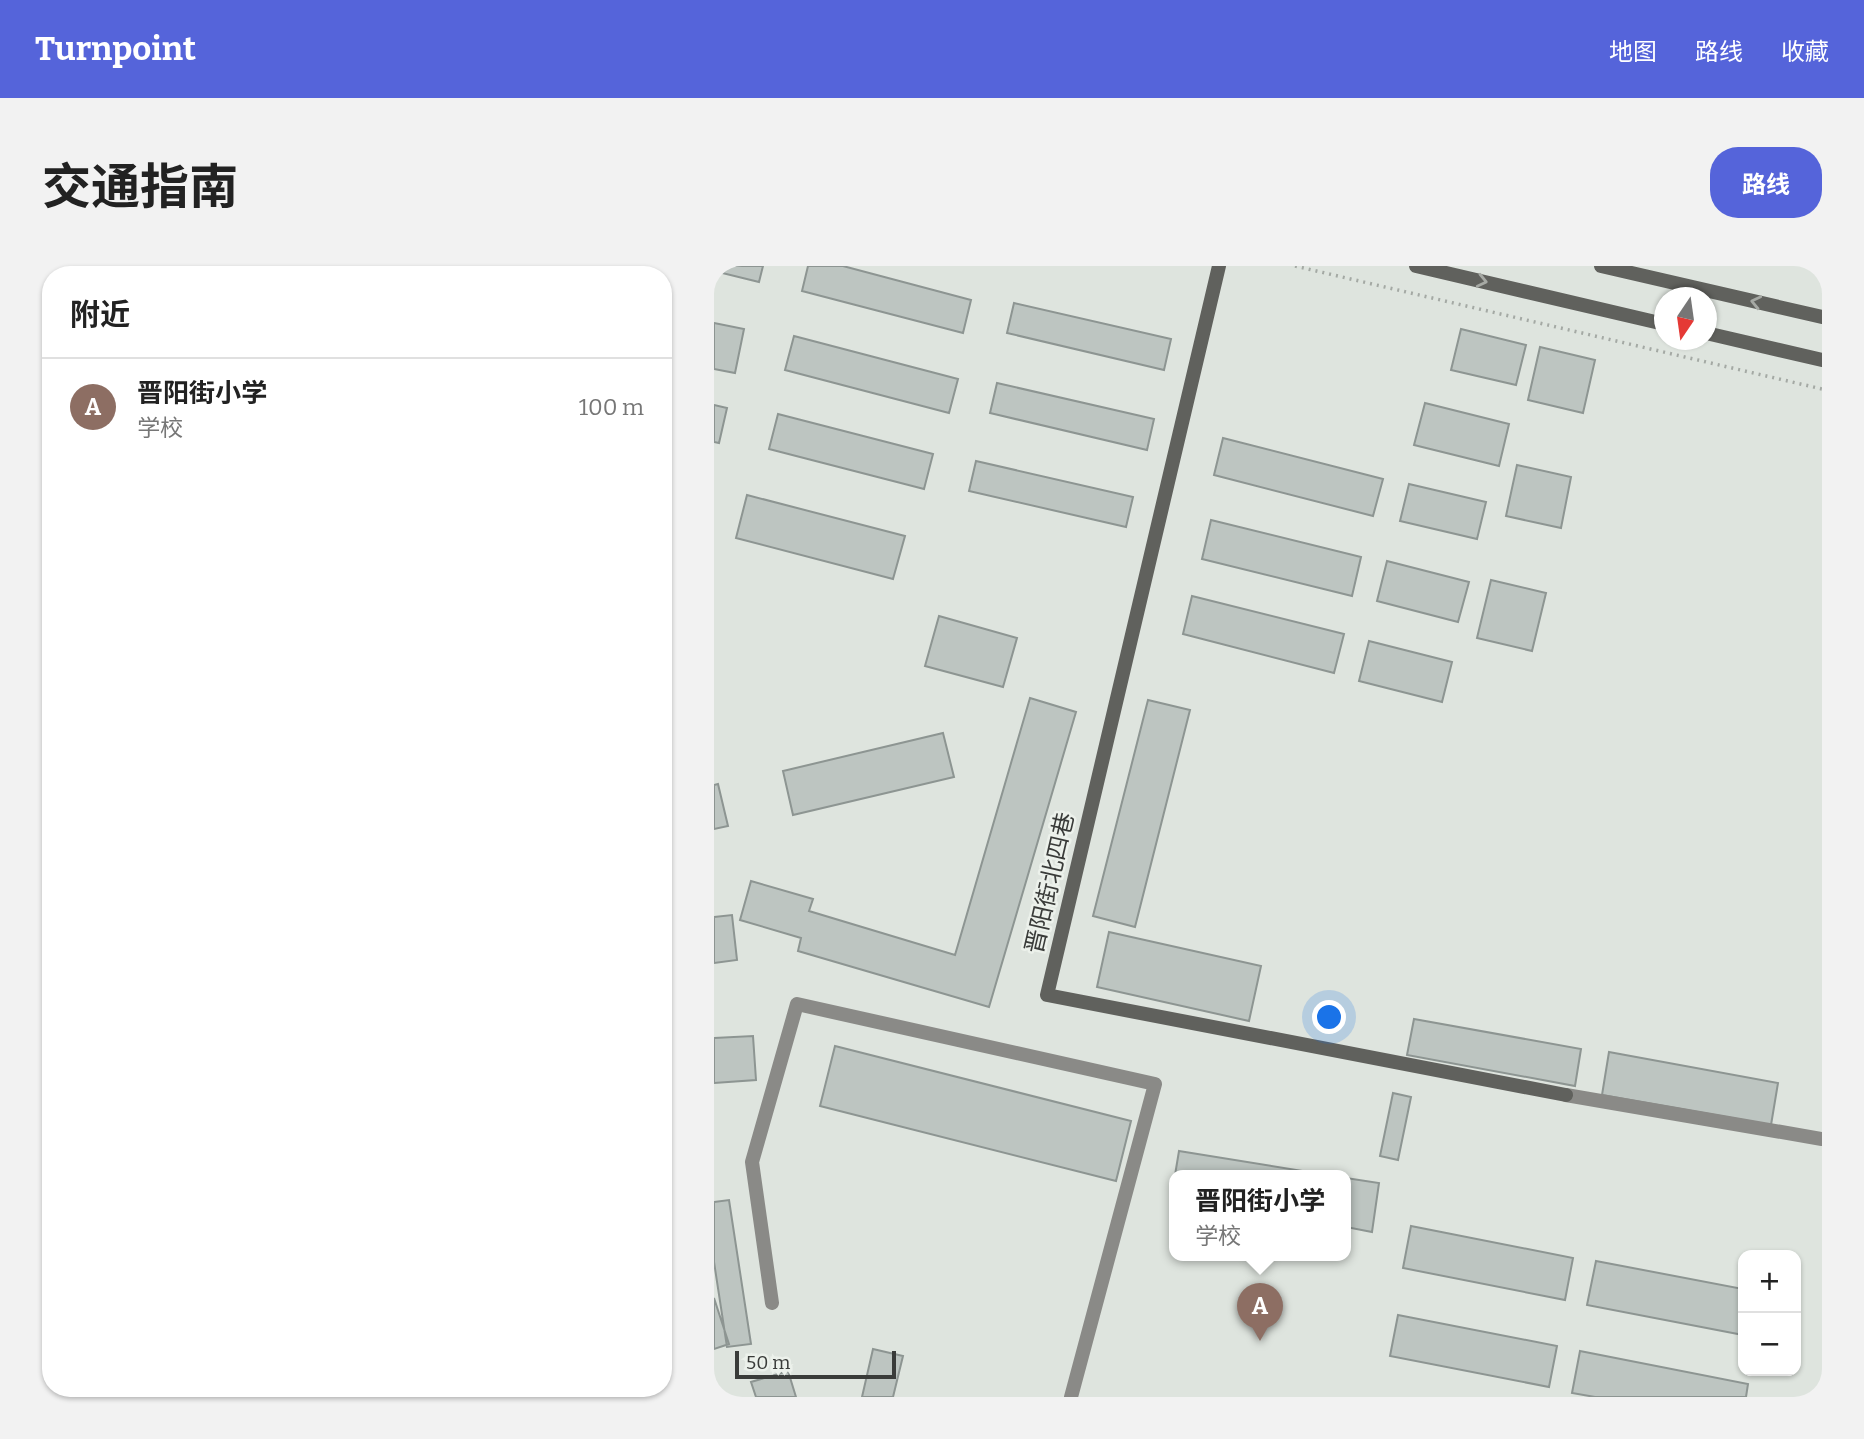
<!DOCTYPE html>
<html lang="zh">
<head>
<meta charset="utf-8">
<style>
  body { margin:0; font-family:Bitter,"Noto Sans SC",serif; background:#f2f2f2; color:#222 }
  .controls { position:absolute; right:21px; bottom:21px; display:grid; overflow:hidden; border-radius:14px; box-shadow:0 2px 5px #0004 }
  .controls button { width:63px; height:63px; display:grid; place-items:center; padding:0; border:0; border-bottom:2px solid #e0e0e0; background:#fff; color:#222; font:35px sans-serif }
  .compass { position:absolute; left:940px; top:21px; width:63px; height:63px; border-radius:50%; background:#fff; box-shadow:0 2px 5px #0004; rotate:193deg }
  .scale { position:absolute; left:21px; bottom:18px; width:161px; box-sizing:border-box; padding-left:7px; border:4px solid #393b39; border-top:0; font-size:19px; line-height:24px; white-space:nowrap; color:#393b39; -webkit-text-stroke:5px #ecf1eb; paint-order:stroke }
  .you { position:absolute; left:616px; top:752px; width:24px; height:24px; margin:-18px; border:5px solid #fff; border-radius:50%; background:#1a73e8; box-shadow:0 0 0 10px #1a73e833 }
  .badge { display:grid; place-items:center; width:46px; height:46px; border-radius:50%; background:#5564da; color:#fff; font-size:23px; font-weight:700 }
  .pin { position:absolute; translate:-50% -58px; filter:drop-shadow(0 2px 4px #0008) }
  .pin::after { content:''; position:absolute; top:37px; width:24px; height:21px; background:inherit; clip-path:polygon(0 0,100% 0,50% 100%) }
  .popup { position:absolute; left:455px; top:904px; width:182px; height:91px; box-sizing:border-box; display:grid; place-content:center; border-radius:14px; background:#fff; filter:drop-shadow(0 2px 5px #0005); font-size:23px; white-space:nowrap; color:#767676 }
  .popup b { font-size:26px; color:#222 }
  .popup::after { content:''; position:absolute; left:50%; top:100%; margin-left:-14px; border:14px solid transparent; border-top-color:#fff }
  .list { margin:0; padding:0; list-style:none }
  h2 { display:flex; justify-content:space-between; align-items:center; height:91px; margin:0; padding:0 28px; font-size:30px }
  h2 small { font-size:23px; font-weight:400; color:#767676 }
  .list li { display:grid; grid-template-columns:46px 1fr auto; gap:21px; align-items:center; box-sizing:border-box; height:98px; padding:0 28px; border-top:2px solid #e0e0e0 }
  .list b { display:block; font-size:26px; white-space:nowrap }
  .list p { margin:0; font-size:23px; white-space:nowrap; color:#767676 }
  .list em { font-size:23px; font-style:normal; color:#767676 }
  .map { position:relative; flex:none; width:1108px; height:1131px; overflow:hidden; border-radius:28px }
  header { display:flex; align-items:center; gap:42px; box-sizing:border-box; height:98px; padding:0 35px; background:#5564da; color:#fff }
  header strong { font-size:33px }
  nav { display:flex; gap:38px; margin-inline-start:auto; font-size:24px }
  .intro { display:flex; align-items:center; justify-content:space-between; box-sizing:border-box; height:168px; padding:0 42px }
  h1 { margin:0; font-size:49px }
  .button { padding:18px 32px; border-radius:28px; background:#5564da; color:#fff; font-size:24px; font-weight:700 }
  main { display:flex; gap:42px; padding:0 42px }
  aside { flex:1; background:#fff; border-radius:28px; box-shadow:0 2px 5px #0004 }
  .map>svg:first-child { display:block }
  .building { fill:#bdc5c1; stroke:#8d9592; stroke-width:2 }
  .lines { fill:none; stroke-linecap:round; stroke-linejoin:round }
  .path { stroke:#a4a9a4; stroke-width:3.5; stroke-dasharray:2 5; stroke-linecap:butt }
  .street { stroke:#8a8a87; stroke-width:14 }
  .secondary { stroke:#60615d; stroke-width:14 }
  .oneway { stroke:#a6a9a4 }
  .labels { text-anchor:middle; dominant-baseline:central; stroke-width:5; stroke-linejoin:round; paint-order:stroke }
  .street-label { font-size:24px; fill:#393b39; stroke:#ecf1eb }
</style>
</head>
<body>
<header>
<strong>Turnpoint</strong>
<nav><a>地图</a><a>路线</a><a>收藏</a></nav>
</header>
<div class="intro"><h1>交通指南</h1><a class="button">路线</a></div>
<main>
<aside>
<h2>附近<small></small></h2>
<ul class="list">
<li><span class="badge" style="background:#8d6e63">A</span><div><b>晋阳街小学</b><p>学校</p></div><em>100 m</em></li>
</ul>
</aside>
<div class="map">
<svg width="1108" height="1131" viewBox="0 0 1108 1131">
  <rect width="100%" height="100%" fill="#dee4de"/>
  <path class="building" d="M0,0H49L45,16L0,5Z
    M94,0H129L257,34L249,67L88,25Z
    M300,37L457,73L450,104L293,67Z
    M0,57L30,63L21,107L0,103Z
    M747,63L812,79L802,119L737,104Z
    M80,70L244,113L235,147L71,104Z
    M826,81L881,94L869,147L814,134Z
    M283,117L440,153L433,184L276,147Z
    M711,137L795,158L785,200L700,179Z
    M0,139L13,142L5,177L0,176Z
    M64,148L219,188L210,223L55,183Z
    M509,172L669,213L659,250L500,209Z
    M262,195L419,231L412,261L255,225Z
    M803,199L857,211L847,262L792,250Z
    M695,218L772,236L763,273L686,255Z
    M33,229L191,270L179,313L22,272Z
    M497,254L647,291L638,330L488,293Z
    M673,295L755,316L744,356L663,335Z
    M777,314L832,327L818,385L763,372Z
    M478,330L630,368L620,407L469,368Z
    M225,350L303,372L289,421L211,400Z
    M655,375L738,396L728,436L645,415Z
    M316,432L362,446L275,741L84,685L87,672L26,654L37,615L99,633L95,645L241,689Z
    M434,434L476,444L421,661L379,650Z
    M229,467L240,511L79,549L69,505Z
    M4,518L14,560L0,563V519Z
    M18,649L23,694L0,697V651Z
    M395,666L547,700L535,755L383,721Z
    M700,753L867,783L861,820L693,789Z
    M39,770L42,814L0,817V772Z
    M121,780L417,855L402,915L106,840Z
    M895,786L1064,817L1057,859L888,829Z
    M679,827L697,831L684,894L666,890Z
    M465,885L613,909H461Z
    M632,912L665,917L658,966L632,961Z
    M15,934L37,1078L13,1081L0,996V936Z
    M697,960L859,992L851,1034L689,1002Z
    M882,995L1029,1023V1069L873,1039Z
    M0,1032L15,1078L0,1083Z
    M684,1049L843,1080L835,1121L676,1090Z
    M159,1083L189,1090L179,1131H148Z
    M866,1085L1034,1118L1032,1131H881L858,1127Z
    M74,1105L82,1131H42L37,1116Z"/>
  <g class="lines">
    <path class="path" d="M581,0L1108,123"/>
    <path class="street" d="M852,829L1108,873
      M58,1037L38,896L83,738L441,818L357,1131"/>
    <path class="secondary" d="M505,0L333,729L852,829
      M702,0L950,58
      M887,0L1108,51
      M992,67L1108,94"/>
  </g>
  <defs><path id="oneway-chevron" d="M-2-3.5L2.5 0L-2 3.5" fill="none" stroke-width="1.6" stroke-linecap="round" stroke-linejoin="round" transform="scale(1.75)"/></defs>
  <g class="oneway">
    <use href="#oneway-chevron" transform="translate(768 15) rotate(13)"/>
    <use href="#oneway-chevron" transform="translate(1042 36) rotate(-167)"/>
  </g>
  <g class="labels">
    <g class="street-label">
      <text transform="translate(336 617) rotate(-77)">晋阳街北四巷</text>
    </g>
  </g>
</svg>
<div class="controls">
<button>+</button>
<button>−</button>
</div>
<svg class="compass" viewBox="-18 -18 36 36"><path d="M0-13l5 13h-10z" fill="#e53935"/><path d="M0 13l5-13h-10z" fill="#767676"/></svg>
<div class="scale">50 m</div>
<div class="you"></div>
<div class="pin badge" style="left:546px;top:1075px;background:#8d6e63">A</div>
<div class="popup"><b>晋阳街小学</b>学校</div>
</div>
</main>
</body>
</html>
